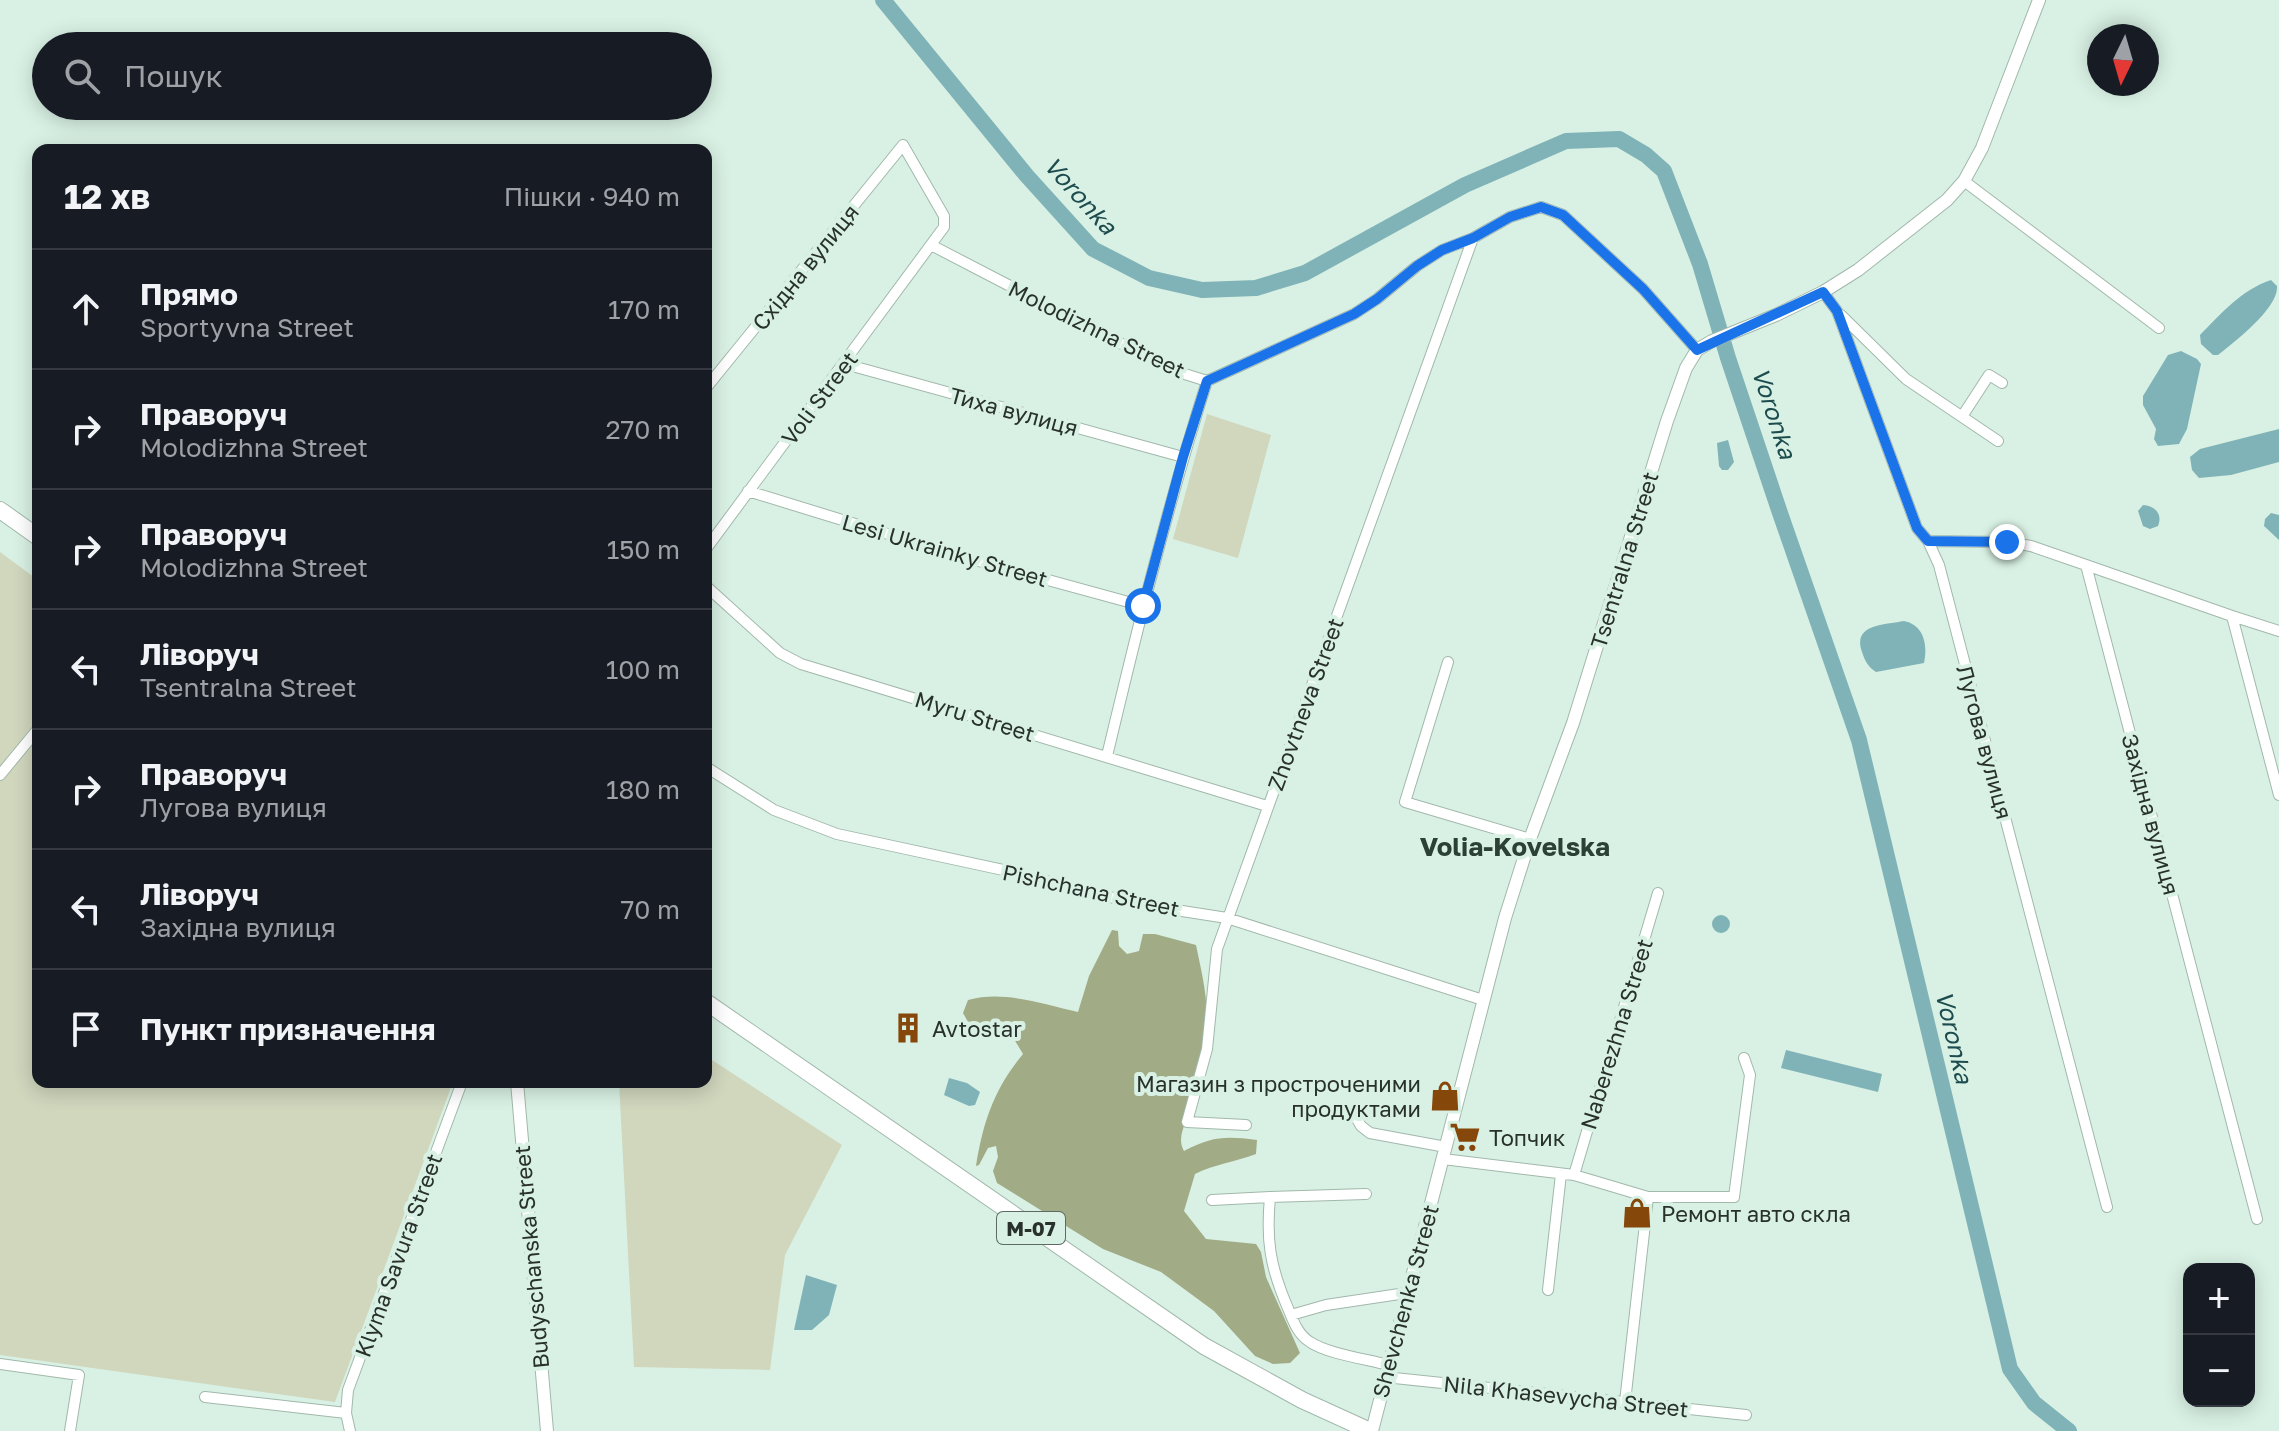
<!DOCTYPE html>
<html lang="uk">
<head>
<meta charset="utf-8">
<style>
  body { margin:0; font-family:"Golos Text",sans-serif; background:#242831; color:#f1f3f6 }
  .controls { position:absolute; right:24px; bottom:24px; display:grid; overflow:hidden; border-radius:16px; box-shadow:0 4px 20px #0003 }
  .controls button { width:72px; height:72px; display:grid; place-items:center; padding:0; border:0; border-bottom:2px solid #363941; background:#171b24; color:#f1f3f6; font:40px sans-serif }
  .compass { position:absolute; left:2087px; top:24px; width:72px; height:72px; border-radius:50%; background:#171b24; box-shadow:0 4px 20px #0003; rotate:185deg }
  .stop { position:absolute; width:24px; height:24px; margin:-18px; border:6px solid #1a73e8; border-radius:50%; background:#fff }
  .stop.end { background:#1a73e8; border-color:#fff; box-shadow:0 2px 8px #0008 }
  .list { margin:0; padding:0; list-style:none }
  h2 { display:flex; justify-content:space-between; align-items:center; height:104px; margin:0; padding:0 32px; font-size:34px }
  h2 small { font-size:26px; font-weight:400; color:#9ea1a6 }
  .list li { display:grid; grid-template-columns:52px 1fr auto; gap:24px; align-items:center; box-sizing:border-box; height:120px; padding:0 32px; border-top:2px solid #363941 }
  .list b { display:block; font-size:30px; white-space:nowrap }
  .list p { margin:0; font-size:26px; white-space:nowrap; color:#9ea1a6 }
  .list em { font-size:26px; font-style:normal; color:#9ea1a6 }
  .icon { flex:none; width:44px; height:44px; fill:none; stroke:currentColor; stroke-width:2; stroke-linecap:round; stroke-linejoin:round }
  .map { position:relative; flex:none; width:2279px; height:1431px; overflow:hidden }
  .search { position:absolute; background:#171b24; box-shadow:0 4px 20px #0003; left:32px; top:32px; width:680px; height:88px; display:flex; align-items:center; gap:20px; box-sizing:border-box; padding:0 28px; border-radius:44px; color:#9ea1a6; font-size:30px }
  .panel { position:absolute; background:#171b24; box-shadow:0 4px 20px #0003; left:32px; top:144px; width:680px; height:944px; border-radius:16px }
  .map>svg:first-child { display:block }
  .green { fill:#d0d7bd }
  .forest { fill:#a1ab85 }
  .water { fill:#80b3b7 }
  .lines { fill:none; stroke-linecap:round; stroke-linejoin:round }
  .river { stroke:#80b3b7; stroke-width:16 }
  .minor-casing { stroke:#a1b8ab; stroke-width:12 }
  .tertiary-casing { stroke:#a1b8ab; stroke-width:14 }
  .trunk-casing { stroke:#a1b8ab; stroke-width:18 }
  .minor { stroke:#fff; stroke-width:10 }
  .tertiary { stroke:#fff; stroke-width:12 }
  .trunk { stroke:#fff; stroke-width:16 }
  .route { stroke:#1a73e8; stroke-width:10 }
  .labels { text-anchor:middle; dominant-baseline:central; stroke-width:8; stroke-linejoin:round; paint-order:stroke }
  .shield { fill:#d9f1e4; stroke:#5d6b63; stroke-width:2 }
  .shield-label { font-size:20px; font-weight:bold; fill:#28312c }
  .street-label { font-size:22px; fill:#28312c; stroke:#d9f1e4 }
  .poi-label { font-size:22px; fill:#28312c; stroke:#d9f1e4; text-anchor:start }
  .water-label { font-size:24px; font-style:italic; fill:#1d4c4f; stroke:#d9f1e4 }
  .quarter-label { font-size:26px; font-weight:bold; fill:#2c4036; stroke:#d9f1e4 }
</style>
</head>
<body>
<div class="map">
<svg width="2279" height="1431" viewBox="0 0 2279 1431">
  <rect width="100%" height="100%" fill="#d9f1e4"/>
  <path class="green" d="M1207,414L1271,435L1238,558L1173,539Z
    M0,552L38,580V1082H453L335,1402L0,1355Z
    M706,1056L842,1145L785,1255L770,1370L634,1367L619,1082H706Z"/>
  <path class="forest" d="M1112,930L1118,931L1119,946L1127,954L1139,951L1143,934H1155L1196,945C1201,970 1209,1000 1206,1025C1204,1051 1198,1079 1192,1104C1189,1119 1175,1136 1184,1151C1213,1136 1225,1136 1257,1140L1256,1154C1235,1162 1215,1164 1195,1174L1184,1211L1206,1239L1256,1244L1261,1252L1266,1277L1300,1353L1290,1363L1273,1364L1255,1356L1214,1311L1161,1272L1103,1249L997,1183L993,1171L998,1157L996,1146L988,1148L979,1165L976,1166C983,1122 994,1089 1023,1054L1014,1039L968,1022L963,1013L968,1000C1003,990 1043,1004 1078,1012L1089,976Z"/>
  <path class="water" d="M2271,280L2277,286C2279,308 2234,342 2218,355H2213L2201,344L2200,335C2222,313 2241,290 2271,280Z
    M2181,351L2197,359L2201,364L2187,429L2179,444L2158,446L2154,439L2156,429L2143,405V396L2168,355Z
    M2279,429V462L2231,475L2199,478L2192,470L2190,457L2200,449Z
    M1728,440L1734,462L1728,470H1722L1719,466L1717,443Z
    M2143,505C2155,506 2163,514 2158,526L2150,529L2143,526L2138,511Z
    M2271,513L2279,515V540L2264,526L2265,519Z
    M1904,621C1924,625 1928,645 1924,663L1876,672C1868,667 1865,661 1862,652C1852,624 1884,625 1904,621Z
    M1712 924a9 9 0 1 1 18 0a9 9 0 1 1-18 0Z
    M1786,1050L1882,1074L1878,1092L1781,1068Z
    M949,1078L967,1083L980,1092L975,1105L969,1106L944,1095Z
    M806,1275L837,1285L829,1315L812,1330H794Z"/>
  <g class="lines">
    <path class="river" d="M883,0L1027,176L1093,249L1149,278L1202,290L1256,288L1305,273L1465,185L1566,141L1619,139L1646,155L1664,171L1700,264L1728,358L1780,513L1859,740L2010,1369L2034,1403L2069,1431"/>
    <g class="minor-casing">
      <path id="minor" d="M1964,181L2159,328
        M931,245L1172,370L1207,381L1354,314L1377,299L1417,266L1442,250L1473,238L1510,217L1541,207L1563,215L1643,289L1697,350
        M1823,292L1837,311L1917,528L1928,541L1939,565L2107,1207
        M1841,315L1906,379L1998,441
        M845,364L1183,457
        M706,388L903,145L944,216V227L706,549
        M1963,415L1989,375L2002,383
        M748,491L953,554L1143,606
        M1928,541L2007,542L2031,546L2086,565L2257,1219
        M2086,565L2232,616L2279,795
        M706,586L780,653L801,664L1267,806
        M2232,616L2279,631
        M1448,662L1405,802L1530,839
        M1107,756C1137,630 1168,504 1207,381
        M706,767L774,810L837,834L1017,873L1137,904L1227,918L1483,1000
        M0,775L38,729
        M1354,1114L1361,1126L1370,1133L1446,1147
        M1246,1125L1187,1122L1207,1049L1217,949L1473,238
        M1443,1159L1574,1175L1648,1197H1734L1750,1075L1744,1058
        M1574,1175L1658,893
        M1366,1194L1270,1197C1266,1240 1270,1266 1287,1306C1293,1320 1297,1334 1310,1342C1328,1354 1366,1359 1388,1365
        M1212,1200L1270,1197
        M1548,1290L1561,1174
        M1291,1315L1326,1305L1406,1293
        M0,1364L79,1375L70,1431
        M1385,1377L1746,1415
        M205,1397L346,1413
        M1625,1402L1648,1197
        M350,1431L346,1413L348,1390L462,1082"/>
    </g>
    <g class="tertiary-casing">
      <path id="tertiary" d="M517,1082L547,1431
        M1372,1431L1505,918L1530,839L1573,723L1667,421L1686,368L1697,350L1712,341L1776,315L1823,292L1858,270L1947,200L1964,181L1982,148L2039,0"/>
    </g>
    <g class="trunk-casing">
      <path id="trunk" d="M0,510L38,537
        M706,1002L1204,1346L1302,1400L1370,1431"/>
    </g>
    <use href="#minor" class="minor"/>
    <use href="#tertiary" class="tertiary"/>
    <use href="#trunk" class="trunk"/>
  </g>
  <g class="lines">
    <path class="route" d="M1143,606L1183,457L1207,381L1354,314L1377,299L1417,266L1442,250L1473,238L1510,217L1541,207L1563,215L1643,289L1697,350L1823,292L1837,311L1917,528L1928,541L2007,542"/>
  </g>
  <defs>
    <g id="building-bare" transform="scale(2.4)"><path d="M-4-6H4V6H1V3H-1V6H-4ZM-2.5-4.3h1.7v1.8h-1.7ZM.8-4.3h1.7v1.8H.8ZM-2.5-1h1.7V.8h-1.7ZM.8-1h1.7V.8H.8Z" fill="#86480a" stroke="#d9f1e4" stroke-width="2.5" paint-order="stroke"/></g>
    <g id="shop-bare" transform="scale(2.4)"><path d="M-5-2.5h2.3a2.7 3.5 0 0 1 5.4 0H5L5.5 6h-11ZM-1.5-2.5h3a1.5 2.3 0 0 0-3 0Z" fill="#86480a" stroke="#d9f1e4" stroke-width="2.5" paint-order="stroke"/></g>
    <g id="supermarket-bare" transform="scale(2.4)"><path d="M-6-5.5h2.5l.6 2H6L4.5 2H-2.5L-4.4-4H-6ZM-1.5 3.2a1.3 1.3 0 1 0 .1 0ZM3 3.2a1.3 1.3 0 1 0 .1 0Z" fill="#86480a" stroke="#d9f1e4" stroke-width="2.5" paint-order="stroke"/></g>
  </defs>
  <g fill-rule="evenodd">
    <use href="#building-bare" x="908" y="1028"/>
    <use href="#shop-bare" x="1445" y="1096"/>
    <use href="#supermarket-bare" x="1465" y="1137"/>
    <use href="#shop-bare" x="1637" y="1213"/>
  </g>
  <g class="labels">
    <rect class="shield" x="997" y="1212" width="68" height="32" rx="6"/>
    <g class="shield-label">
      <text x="1031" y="1228">М-07</text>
    </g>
    <g class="street-label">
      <text transform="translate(805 267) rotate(-51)">Східна вулиця</text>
      <text transform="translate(1097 329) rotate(26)">Molodizhna Street</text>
      <text transform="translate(819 398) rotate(-53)">Voli Street</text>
      <text transform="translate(1014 411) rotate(15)">Тиха вулиця</text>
      <text transform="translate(945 550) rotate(16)">Lesi Ukrainky Street</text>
      <text transform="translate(1624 560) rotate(-73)">Tsentralna Street</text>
      <text transform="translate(1305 704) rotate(-70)">Zhovtneva Street</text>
      <text transform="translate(975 716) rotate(17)">Myru Street</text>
      <text transform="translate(1985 742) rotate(75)">Лугова вулиця</text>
      <text transform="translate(2151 814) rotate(75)">Західна вулиця</text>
      <text transform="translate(1091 890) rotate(12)">Pishchana Street</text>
      <text transform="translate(1616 1034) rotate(-73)">Naberezhna Street</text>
      <text transform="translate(398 1255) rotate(-70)">Klyma Savura Street</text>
      <text transform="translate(531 1257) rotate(-95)">Budyschanska Street</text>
      <text transform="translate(1405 1301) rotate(-75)">Shevchenka Street</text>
      <text transform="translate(1566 1396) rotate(6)">Nila Khasevycha Street</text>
    </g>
    <g class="poi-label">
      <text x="932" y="1028">Avtostar</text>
      <text x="1421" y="1083" text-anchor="end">Магазин з простроченими<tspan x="1421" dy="25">продуктами</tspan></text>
      <text x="1489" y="1137">Топчик</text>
      <text x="1661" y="1213">Ремонт авто скла</text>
    </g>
    <g class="water-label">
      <text transform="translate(1081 195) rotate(48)">Voronka</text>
      <text transform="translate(1775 413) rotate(72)">Voronka</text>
      <text transform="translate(1955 1037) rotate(77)">Voronka</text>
    </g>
    <g class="quarter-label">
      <text x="1515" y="846">Volia-Kovelska</text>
    </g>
  </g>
</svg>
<div class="controls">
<button>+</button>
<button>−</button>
</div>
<svg class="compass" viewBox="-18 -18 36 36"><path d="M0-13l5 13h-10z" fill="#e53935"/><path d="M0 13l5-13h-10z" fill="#9ea1a6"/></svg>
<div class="stop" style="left:1143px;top:606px"></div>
<div class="stop end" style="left:2007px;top:542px"></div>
<div class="search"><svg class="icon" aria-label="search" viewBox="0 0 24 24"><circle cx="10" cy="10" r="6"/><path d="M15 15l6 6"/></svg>Пошук</div>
<section class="panel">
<h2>12 хв<small>Пішки · 940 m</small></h2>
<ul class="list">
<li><svg class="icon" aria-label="ahead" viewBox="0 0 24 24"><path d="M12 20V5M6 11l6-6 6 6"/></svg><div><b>Прямо</b><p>Sportyvna Street</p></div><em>170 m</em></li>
<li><svg class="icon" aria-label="right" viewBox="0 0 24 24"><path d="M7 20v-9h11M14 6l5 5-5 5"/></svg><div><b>Праворуч</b><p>Molodizhna Street</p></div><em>270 m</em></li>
<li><svg class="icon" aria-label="right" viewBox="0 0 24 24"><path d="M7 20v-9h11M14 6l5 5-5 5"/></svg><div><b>Праворуч</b><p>Molodizhna Street</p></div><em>150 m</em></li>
<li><svg class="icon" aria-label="left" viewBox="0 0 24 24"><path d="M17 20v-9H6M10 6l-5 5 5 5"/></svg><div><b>Ліворуч</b><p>Tsentralna Street</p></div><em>100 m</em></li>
<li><svg class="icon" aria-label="right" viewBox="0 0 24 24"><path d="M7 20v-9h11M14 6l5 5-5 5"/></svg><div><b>Праворуч</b><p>Лугова вулиця</p></div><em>180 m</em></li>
<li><svg class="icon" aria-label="left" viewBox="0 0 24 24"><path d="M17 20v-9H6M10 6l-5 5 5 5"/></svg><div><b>Ліворуч</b><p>Західна вулиця</p></div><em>70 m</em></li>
<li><svg class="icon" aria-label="arrive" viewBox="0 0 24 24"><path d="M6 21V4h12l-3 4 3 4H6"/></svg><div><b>Пункт призначення</b></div></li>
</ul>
</section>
</div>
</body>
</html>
